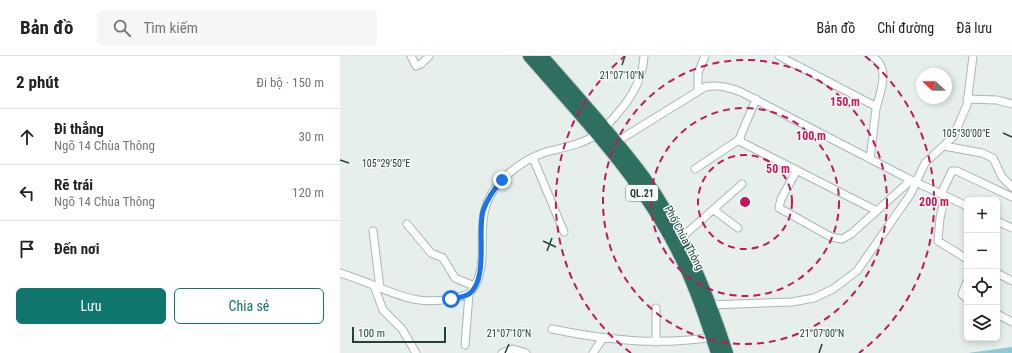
<!DOCTYPE html>
<html lang="vi">
<head>
<meta charset="utf-8">
<style>
  body { margin:0; font-family:"Roboto Condensed",sans-serif; background:#f6f6f6; color:#222 }
  .controls { position:absolute; right:12px; bottom:12px; display:grid; overflow:hidden; border-radius:6px; box-shadow:0 2px 6px #0003 }
  .controls button { width:36px; height:36px; display:grid; place-items:center; padding:0; border:0; border-bottom:1px solid #e0e0e0; background:#fff; color:#222; font:20px sans-serif }
  .compass { position:absolute; left:576px; top:12px; width:36px; height:36px; border-radius:50%; background:#fff; box-shadow:0 2px 6px #0003; rotate:292deg }
  .scale { position:absolute; left:12px; bottom:10px; width:94px; box-sizing:border-box; padding-left:4px; border:2px solid #24423a; border-top:0; font-size:11px; line-height:14px; white-space:nowrap; color:#24423a; -webkit-text-stroke:3px #f7fbf9; paint-order:stroke }
  .stop { position:absolute; width:12px; height:12px; margin:-9px; border:3px solid #1a73e8; border-radius:50%; background:#fff }
  .stop.end { background:#1a73e8; border-color:#fff; box-shadow:0 1px 4px #0008 }
  .list { margin:0; padding:0; list-style:none }
  h2 { display:flex; justify-content:space-between; align-items:center; height:52px; margin:0; padding:0 16px; font-size:17px }
  h2 small { font-size:13px; font-weight:400; color:#767676 }
  .list li { display:grid; grid-template-columns:26px 1fr auto; gap:12px; align-items:center; box-sizing:border-box; height:56px; padding:0 16px; border-top:1px solid #e0e0e0 }
  .list b { display:block; font-size:15px; white-space:nowrap }
  .list p { margin:0; font-size:13px; white-space:nowrap; color:#767676 }
  .list em { font-size:13px; font-style:normal; color:#767676 }
  .actions { display:flex; gap:8px; padding:12px 16px }
  .actions a { flex:1; padding:9px 0; border:1px solid #0f766e; border-radius:6px; text-align:center; font-size:14px; color:#0f766e }
  .actions .main { background:#0f766e; color:#fff }
  .icon { flex:none; width:22px; height:22px; fill:none; stroke:currentColor; stroke-width:2; stroke-linecap:round; stroke-linejoin:round }
  .map { position:relative; flex:none; width:672px; height:297px; overflow:hidden }
  header { display:flex; align-items:center; gap:24px; box-sizing:border-box; height:56px; padding:0 20px; background:#fff; border-bottom:1px solid #e0e0e0 }
  header strong { font-size:19px }
  nav { display:flex; gap:22px; margin-inline-start:auto; font-size:14px }
  .search { width:280px; height:36px; background:#f6f6f6; display:flex; align-items:center; gap:10px; box-sizing:border-box; padding:0 14px; border-radius:6px; color:#767676; font-size:15px }
  main { display:flex }
  aside { flex:1; background:#fff }
  .map>svg:first-child { display:block }
  .water { fill:#8ec9d4 }
  .lines { fill:none; stroke-linecap:round; stroke-linejoin:round }
  .street-casing { stroke:#a8b8b2; stroke-width:9 }
  .highway-casing { stroke:#c2cac8; stroke-width:14 }
  .street { stroke:#fff; stroke-width:7 }
  .highway { stroke:#2f6f62; stroke-width:12 }
  .route { stroke:#1a73e8; stroke-width:5 }
  .ticks { fill:none; stroke:#24423a; stroke-width:1.5 }
  .ring { fill:none; stroke:#c2185b; stroke-width:2; stroke-dasharray:7 5 }
  .labels { text-anchor:middle; dominant-baseline:central; stroke-width:3; stroke-linejoin:round; paint-order:stroke }
  .shield { fill:#f7fbf9; stroke:#637a73; stroke-width:1 }
  .shield-label { font-size:10px; font-weight:bold; fill:#24423a }
  .street-label { font-size:11px; fill:#24423a; stroke:#f7fbf9 }
  .ticks-label { font-size:10px; text-anchor:middle; fill:#24423a; stroke:#f7fbf9; stroke-width:3; stroke-linejoin:round; paint-order:stroke }
  .centre { fill:#c2185b; stroke:#f7fbf9; stroke-width:2 }
  .ring-label { font-size:12px; text-anchor:middle; font-weight:bold; fill:#c2185b; stroke:#f7fbf9; stroke-width:3; stroke-linejoin:round; paint-order:stroke }
</style>
</head>
<body>
<header>
<strong>Bản đồ</strong>
<div class="search"><svg class="icon" aria-label="search" viewBox="0 0 24 24"><circle cx="10" cy="10" r="6"/><path d="M15 15l6 6"/></svg>Tìm kiếm</div>
<nav><a>Bản đồ</a><a>Chỉ đường</a><a>Đã lưu</a></nav>
</header>
<main>
<aside>
<h2>2 phút<small>Đi bộ · 150 m</small></h2>
<ul class="list">
<li><svg class="icon" aria-label="ahead" viewBox="0 0 24 24"><path d="M12 20V5M6 11l6-6 6 6"/></svg><div><b>Đi thẳng</b><p>Ngõ 14 Chùa Thông</p></div><em>30 m</em></li>
<li><svg class="icon" aria-label="left" viewBox="0 0 24 24"><path d="M17 20v-9H6M10 6l-5 5 5 5"/></svg><div><b>Rẽ trái</b><p>Ngõ 14 Chùa Thông</p></div><em>120 m</em></li>
<li><svg class="icon" aria-label="arrive" viewBox="0 0 24 24"><path d="M6 21V4h12l-3 4 3 4H6"/></svg><div><b>Đến nơi</b></div></li>
</ul>
<div class="actions"><a class="main">Lưu</a><a>Chia sẻ</a></div>
</aside>
<div class="map">
<svg width="672" height="297" viewBox="0 0 672 297">
  <rect width="100%" height="100%" fill="#e6efeb"/>
  <path class="water" d="M672,291V297H628Z"/>
  <g class="lines">
    <g class="street-casing">
      <path id="street" d="M71,0L76,10L81,8L89,0
        M439,0L535,50L536,53L530,103
        M531,0C552,11 540,36 536,53
        M358,35V17L365,0
        M416,43L400,81L401,86L537,155
        M627,43L657,44L672,48
        M276,86L365,31C378,28 389,31 401,36L569,123L627,150
        M604,90L642,97L653,102L662,121L672,131
        M193,102L224,176
        M355,113L400,83
        M457,114L441,143L439,152L491,181L502,183L511,178L571,124
        M601,138L612,115H617L672,141
        M605,140L600,162L598,185L627,203
        M374,154L398,172
        M657,165L672,172
        M67,168L91,197L103,202L115,222L134,230
        M33,175L40,232
        M341,182L402,128
        M0,217C51,232 72,257 129,238C158,205 124,160 163,123C175,111 190,101 206,96C224,91 242,89 257,78C267,72 274,61 282,52C295,36 303,20 304,0
        M657,217L672,225
        M627,226L622,238L627,243
        M34,230L43,254L62,273L76,297
        M368,249L452,246L474,242L493,233L517,215L570,139L585,107L613,81L627,49L633,0
        M657,258L672,266
        M212,273C265,284 318,290 372,281
        M316,286V252
        M125,289L129,238
        M162,297L173,293L186,297
        M253,297L263,282"/>
    </g>
    <g class="highway-casing">
      <path id="highway" d="M189,0C242,61 299,120 336,192C354,226 365,261 377,297
        M202,0C237,40 273,79 304,121C342,174 367,235 387,297"/>
    </g>
    <use href="#street" class="street"/>
    <use href="#highway" class="highway"/>
  </g>
  <g class="lines">
    <path class="route" d="M111,243C116,242 125,241 129,238C149,223 137,175 143,155C147,143 154,133 162,124"/>
  </g>
  <path class="ticks" d="M282,9L285,0M663,77L672,81M0,104L9,107M203,185L216,191M207,195L212,182M165,297L169,288M479,297L482,288"/>
  <g class="ring">
    <circle cx="405" cy="146" r="47"/>
    <circle cx="405" cy="146" r="94"/>
    <circle cx="405" cy="146" r="142"/>
    <path d="M291 297A189 189 0 0 1 285 0M525 0A189 189 0 0 1 519 297"/>
  </g>
  <g class="labels">
    <rect class="shield" x="286" y="129" width="32" height="16" rx="3"/>
    <g class="shield-label">
      <text x="302" y="137">QL.21</text>
    </g>
    <g class="street-label">
      <text transform="translate(344 182) rotate(62)">Phố Chùa Thông</text>
    </g>
  </g>
  <g class="ticks-label">
    <text x="282" y="23">21°07'10"N</text>
    <text x="626" y="81">105°30'00"E</text>
    <text x="46" y="111">105°29'50"E</text>
    <text x="169" y="281">21°07'10"N</text>
    <text x="482" y="281">21°07'00"N</text>
  </g>
  <circle cx="405" cy="146" r="6" class="centre"/>
  <g class="ring-label">
    <text x="505" y="50">150 m</text>
    <text x="471" y="84">100 m</text>
    <text x="438" y="117">50 m</text>
    <text x="594" y="150">200 m</text>
  </g>
</svg>
<div class="controls">
<button>+</button>
<button>−</button>
<button><svg class="icon" aria-label="locate" viewBox="0 0 24 24"><circle cx="12" cy="12" r="6"/><path d="M12 2v4M12 18v4M2 12h4M18 12h4"/></svg></button>
<button><svg class="icon" aria-label="layers" viewBox="0 0 24 24"><path d="M12 4l9 5-9 5-9-5zM3 14l9 5 9-5"/></svg></button>
</div>
<svg class="compass" viewBox="-18 -18 36 36"><path d="M0-13l5 13h-10z" fill="#e53935"/><path d="M0 13l5-13h-10z" fill="#767676"/></svg>
<div class="scale">100 m</div>
<div class="stop" style="left:111px;top:243px"></div>
<div class="stop end" style="left:162px;top:124px"></div>
</div>
</main>
</body>
</html>
